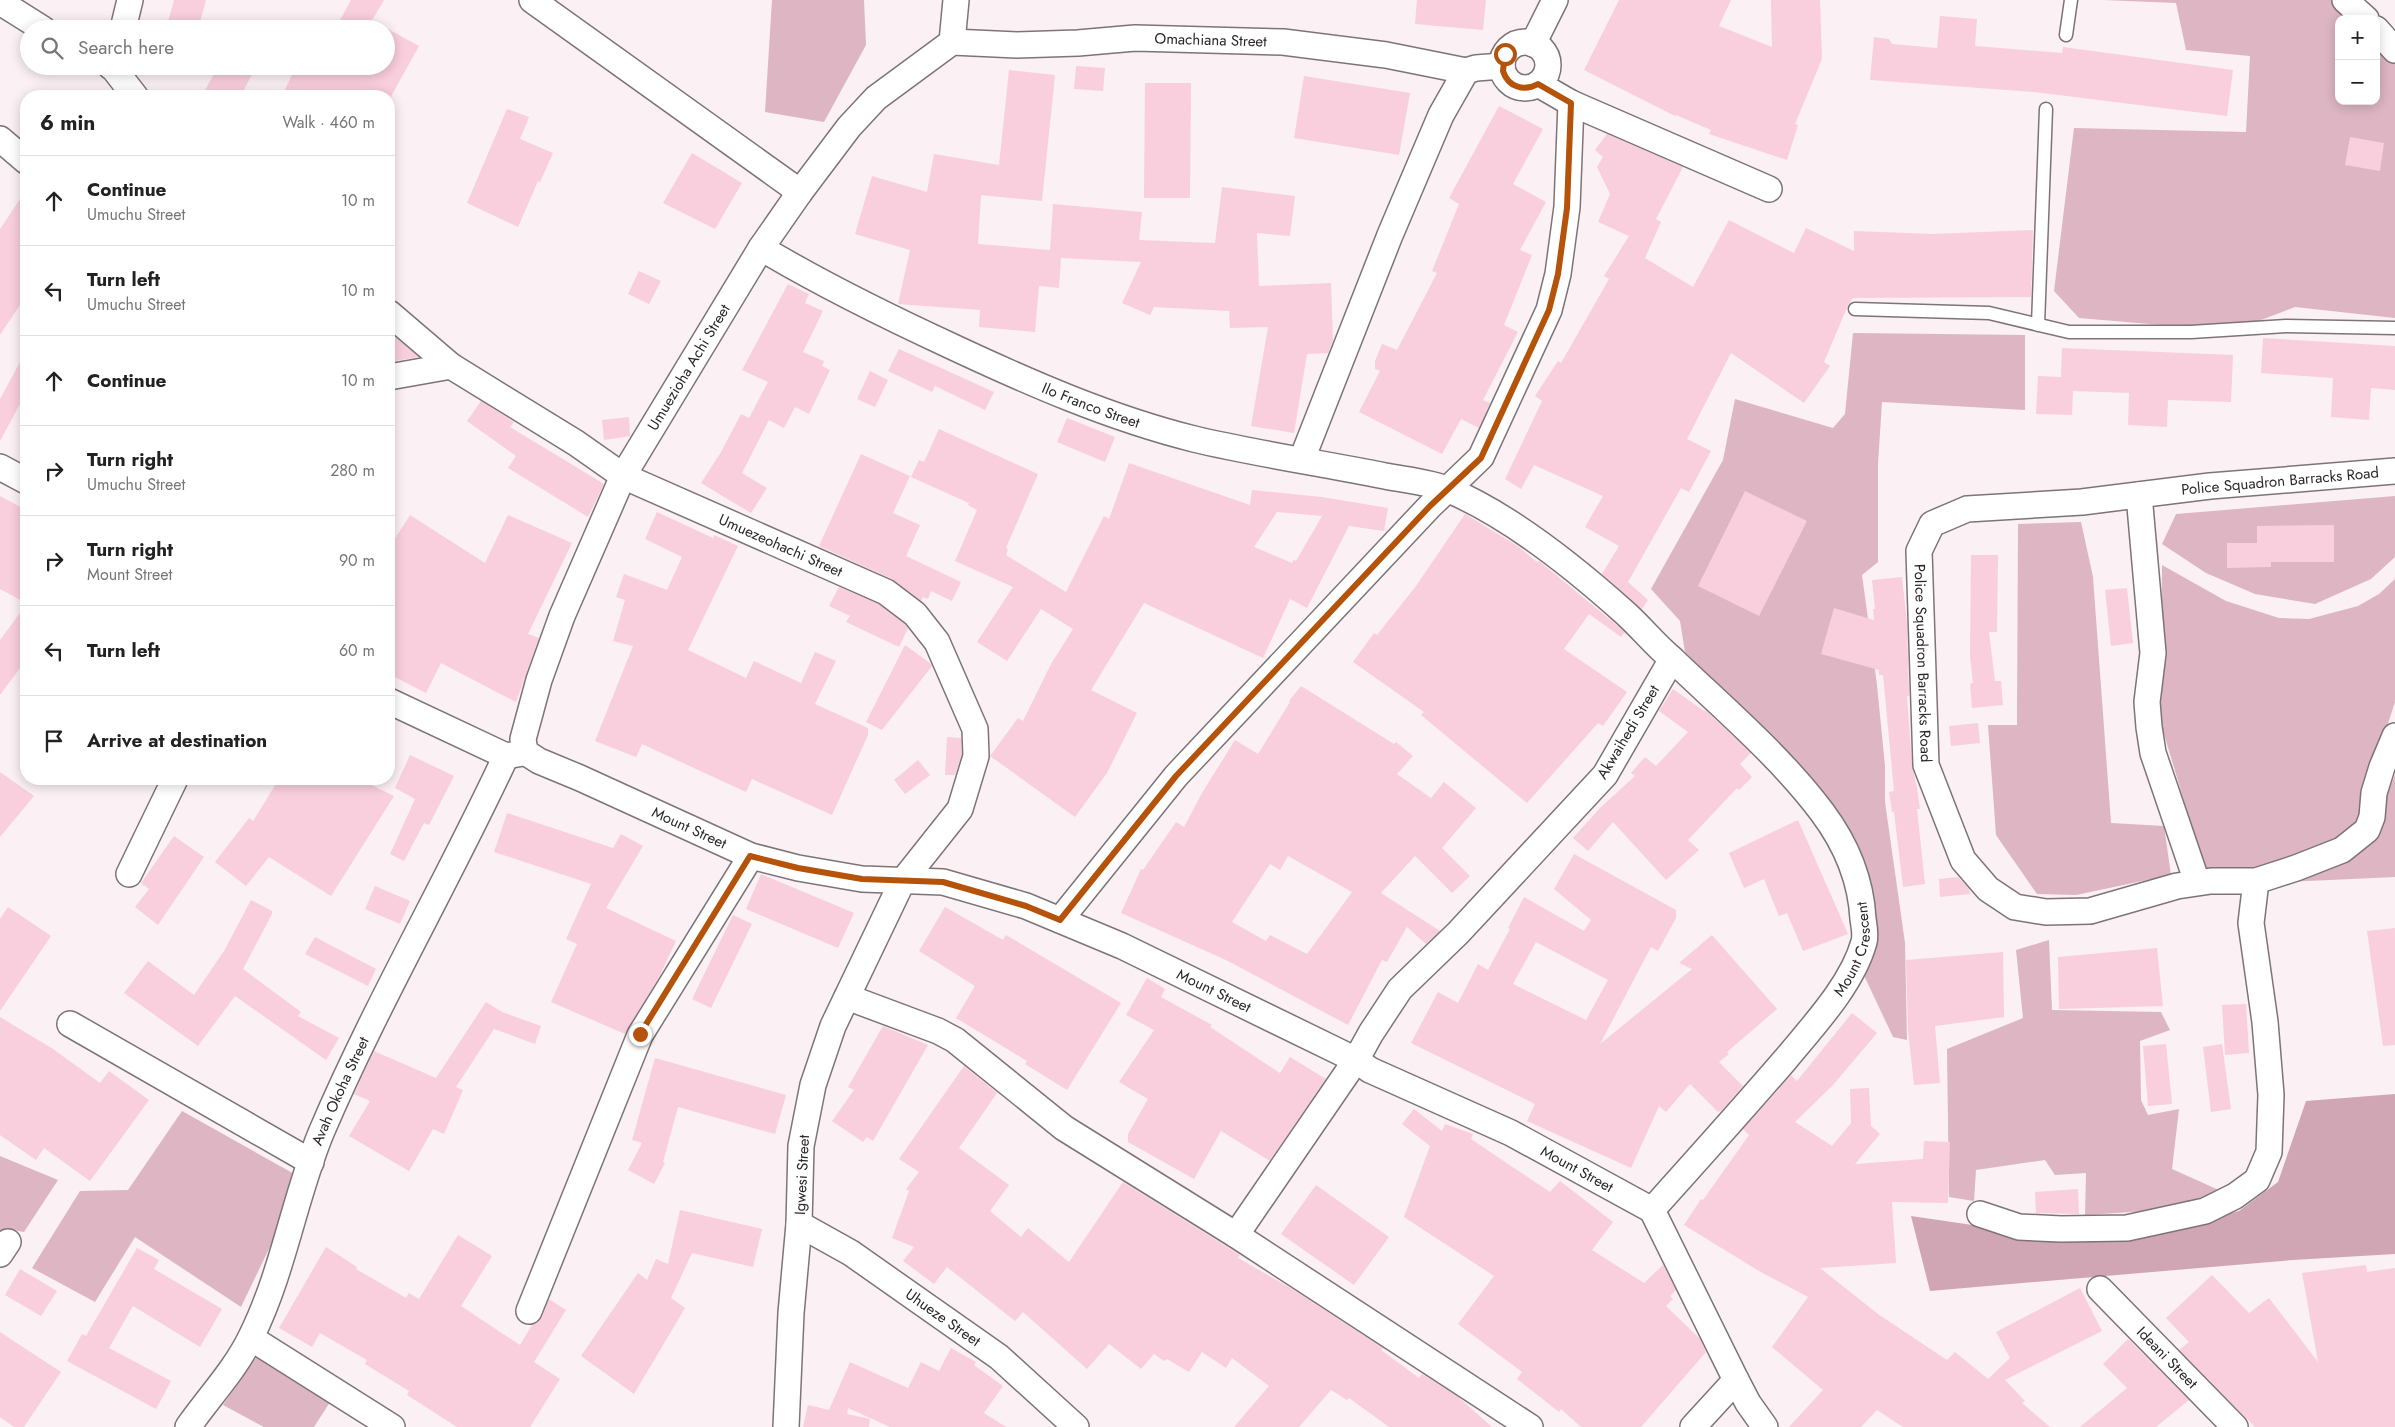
<!DOCTYPE html>
<html lang="en">
<head>
<meta charset="utf-8">
<style>
  body { margin:0; font-family:Jost,sans-serif; background:#f2f2f2; color:#222 }
  .controls { position:absolute; right:15px; top:15px; display:grid; overflow:hidden; border-radius:10px; box-shadow:0 2px 12px #0003 }
  .controls button { width:45px; height:45px; display:grid; place-items:center; padding:0; border:0; border-bottom:1px solid #e0e0e0; background:#fff; color:#222; font:25px sans-serif }
  .stop { position:absolute; width:15px; height:15px; margin:-11px; border:4px solid #b45309; border-radius:50%; background:#fff }
  .stop.end { background:#b45309; border-color:#fff; box-shadow:0 1px 5px #0008 }
  .list { margin:0; padding:0; list-style:none }
  h2 { display:flex; justify-content:space-between; align-items:center; height:65px; margin:0; padding:0 20px; font-size:21px }
  h2 small { font-size:16px; font-weight:400; color:#767676 }
  .list li { display:grid; grid-template-columns:32px 1fr auto; gap:15px; align-items:center; box-sizing:border-box; height:90px; padding:0 20px; border-top:1px solid #e0e0e0 }
  .list b { display:block; font-size:19px; white-space:nowrap }
  .list p { margin:0; font-size:16px; white-space:nowrap; color:#767676 }
  .list em { font-size:16px; font-style:normal; color:#767676 }
  .icon { flex:none; width:28px; height:28px; fill:none; stroke:currentColor; stroke-width:2; stroke-linecap:round; stroke-linejoin:round }
  .map { position:relative; flex:none; width:2395px; height:1427px; overflow:hidden }
  .search { position:absolute; background:#fff; box-shadow:0 2px 12px #0003; left:20px; top:20px; width:375px; height:55px; display:flex; align-items:center; gap:12px; box-sizing:border-box; padding:0 18px; border-radius:28px; color:#767676; font-size:19px }
  .panel { position:absolute; background:#fff; box-shadow:0 2px 12px #0003; left:20px; top:90px; width:375px; height:695px; border-radius:20px }
  .map>svg:first-child { display:block }
  .green { fill:#ddb5c3 }
  .forest { fill:#d0a6b5 }
  .building { fill:#f9cedd; fill-rule:evenodd }
  .lines { fill:none; stroke-linecap:round; stroke-linejoin:round }
  .lane-casing { stroke:#7e7477; stroke-width:15 }
  .street-casing { stroke:#7e7477; stroke-width:28 }
  .lane { stroke:#fff; stroke-width:12 }
  .street { stroke:#fff; stroke-width:25 }
  .route { stroke:#b45309; stroke-width:6 }
  .labels { text-anchor:middle; dominant-baseline:central; stroke-width:4; stroke-linejoin:round; paint-order:stroke }
  .street-label { font-size:15px; fill:#2b2729; stroke:#fff }
</style>
</head>
<body>
<div class="map">
<svg width="2395" height="1427" viewBox="0 0 2395 1427">
  <rect width="100%" height="100%" fill="#fbf0f4"/>
  <path class="green" d="M772,0H864L866,45L824,122L765,112Z
    M2103,0H2334L2358,19H2339V101H2376V39L2395,59V318L2295,307L2232,331L2079,318L2054,291L2074,128L2246,132L2250,56L2186,50L2176,3Z
    M1853,333L2025,335V410L1882,402L1878,464V562L1862,575L1877,685L1885,766V802L1905,943L1907,1040L1893,1037L1861,969L1870,901L1736,704L1685,652L1680,621L1651,589L1723,460L1735,399L1833,428L1845,414Z
    M2395,496V557L2371,579L2315,604L2255,594L2206,573L2162,544L2176,514Z
    M2081,522L2093,577L2111,823L2164,826L2171,875L2076,895L2037,894L1996,835L1988,725H2017L2018,524Z
    M2162,565L2226,601L2279,618L2309,619L2358,606L2379,594L2395,579V702L2353,831L2261,868H2204L2161,724Z
    M2395,775V877L2285,882L2368,839Z
    M2049,940L2052,1010L2161,1012L2170,1030L2140,1041L2141,1100L2148,1115L2179,1109L2172,1169L2221,1191L2163,1210L2085,1215L2086,1173L2055,1175L2045,1160L1976,1170L1974,1201L1949,1197L1947,1049L2023,1018L2016,950Z
    M182,1111L296,1175L279,1228L241,1307L135,1237L95,1302L32,1268L80,1191L128,1190Z
    M0,1156L58,1180L24,1232L8,1229L0,1236Z
    M258,1355L332,1399L314,1427H264L223,1405Z"/>
  <path class="forest" d="M2395,1094V1254L2293,1260L1930,1291L1911,1216L2048,1236H2137L2239,1211L2278,1182L2306,1101Z"/>
  <path class="building" d="M174,0H206L198,29H166Z
    M351,0H384L367,29H335Z
    M1417,0H1486L1483,30L1415,24Z
    M1619,0H1731L1719,26L1772,47L1771,0H1820L1822,59L1795,124L1798,125L1787,160L1709,134L1711,130L1676,115L1675,116L1584,70Z
    M1940,16L1977,19L1975,46L2062,53L2063,47L2233,70L2227,116L2034,92L1870,80L1874,37L1889,39L1892,44L1937,48Z
    M386,28L419,46L389,100V96H282L296,66H386Z
    M218,66H256L241,96H202Z
    M1076,66L1105,68L1103,91L1074,89Z
    M1009,70L1055,75L1042,201L981,195L978,244L1050,250L1053,204L1142,212L1139,240L1215,243L1222,187L1295,196L1290,236L1257,233L1259,286L1331,283L1333,340L1328,353L1307,354L1294,433L1251,426L1268,327L1230,328L1229,311L1154,307L1150,315L1122,303L1141,262L1061,258L1059,288L1039,286L1035,332L979,327L980,310L898,304L910,250L855,234L872,176L927,192L934,154L999,165Z
    M1304,76L1410,93L1399,155L1294,138Z
    M1145,83H1191L1190,198H1144Z
    M1499,106L1543,129L1513,184L1546,202L1520,250L1532,255L1504,325L1518,332L1483,400L1490,403L1479,428L1461,419L1442,454L1359,412L1380,371L1375,369V361L1382,344L1397,350L1437,273L1432,271L1459,204L1449,198Z
    M507,109L529,117L520,139L553,153L540,182L538,181L518,227L467,203Z
    M1607,134L1683,167L1656,219L1661,222L1645,258L1693,287L1729,220L1794,253L1806,228L1854,251V231L1933,234L2033,230L2031,297L1853,298L1848,305L1824,362L1830,366L1804,403L1731,353L1687,439L1711,451L1689,492L1681,488L1628,582L1648,600L1642,609L1602,574L1619,546L1585,527L1603,496L1534,465L1521,489L1505,479L1542,401L1535,396L1558,361L1561,363L1609,279L1604,276L1629,236L1598,222L1610,194L1597,167L1603,157L1595,150Z
    M2350,137L2384,143L2380,171L2345,165Z
    M692,153L742,183L715,229L663,203Z
    M26,190V296L0,335V229Z
    M639,271L661,281L649,304L628,294Z
    M788,284L809,294L805,303L823,311L803,352L824,361L822,366L830,370L809,414L795,407L784,428L769,420L742,473L767,488L751,513L701,483L721,452L741,414L749,418L768,382L742,370Z
    M389,332L419,357L389,362Z
    M2263,338L2395,346V390L2371,388L2369,420L2331,417L2333,378L2261,373Z
    M2062,348L2233,355L2231,402L2168,400L2167,427L2128,425L2129,393L2073,391L2072,415L2036,414L2038,376L2061,377Z
    M899,349L994,392L985,410L935,386L932,392L888,371Z
    M26,351V393L0,441V399Z
    M870,371L888,380L875,407L857,399Z
    M481,401L514,422L510,427L604,484L588,517L508,468L516,456L467,421Z
    M629,417L630,436L604,440L602,420Z
    M1067,418L1115,437L1105,462L1057,442Z
    M939,429L1038,474L1006,548L1008,549L1006,555L1066,592L1104,516L1109,519L1129,463L1250,505L1252,490L1322,497L1388,508L1384,531L1349,526L1307,608L1290,599L1263,658L1144,603L1091,690L1137,713L1107,773L1075,817L990,756L1018,718L1023,721L1051,664L1073,629L1041,609L1007,661L977,642L1013,587L955,561L977,510L968,505L969,503L911,477L919,460L924,462ZM1277,512L1322,516L1296,561L1294,560L1292,563L1254,547Z
    M861,454L910,476L893,513L920,525L906,556L961,582L952,601L931,591L928,599L923,597L921,601L892,579L819,546Z
    M1745,491L1807,521L1759,616L1698,586Z
    M0,496L26,510V603L0,589Z
    M657,512L713,538L714,535L738,546L688,650L746,678L754,661L801,683L815,652L836,661L815,704L868,728V735L832,815L752,779L746,792L642,744L636,757L595,741L633,646L613,641L625,600L616,597L624,574L667,590L682,557L645,539Z
    M1465,514L1516,545L1537,562L1539,561L1625,632L1621,637L1589,614L1564,649L1627,692L1603,726L1598,723L1527,803L1421,715L1424,712L1353,662L1374,633L1377,635L1416,586Z
    M410,515L485,563L508,515L572,543L528,634L539,638L516,702L441,663L426,693L389,674V548Z
    M2334,525V562H2271V567L2227,568V543H2257V526Z
    M1971,555H1998L1997,632H1989L1995,681H2001L2003,705L1972,708L1970,684L1973,683L1970,657Z
    M1902,577L1907,623L1909,696H1907L1912,765L1917,788L1920,809H1917L1925,884L1903,887L1894,812H1892L1889,792L1894,791L1883,675H1879V670L1821,654L1834,608L1874,620L1873,609H1875L1872,580Z
    M839,587L879,604L905,624L908,628L899,647L846,622L850,616L829,606Z
    M2127,588L2133,643L2111,646L2105,590Z
    M26,605V660L0,695V640Z
    M905,645L930,663L932,666L882,730L866,722Z
    M1301,686L1394,744L1396,742L1413,756L1397,774L1431,798L1444,782L1476,808L1442,848L1470,876L1452,893L1415,856L1381,893L1440,931L1426,944L1407,927L1387,962L1382,960L1348,1025L1228,961L1121,913L1141,869L1143,870L1176,822L1184,827L1202,793L1235,740L1258,754L1290,702L1289,701ZM1288,856L1352,892L1307,954L1270,935L1266,941L1232,922L1270,864L1280,870Z
    M1673,689L1704,711L1705,710L1751,753L1740,764L1752,777L1739,790L1737,788L1688,840L1699,850L1666,880L1613,822L1588,851L1573,838L1600,808L1635,776L1631,773L1645,757L1656,766L1688,732L1659,711Z
    M1978,723L1980,743L1951,746L1949,726Z
    M947,737L961,738L962,754L955,775H945Z
    M410,755L454,776L429,825L424,823L404,861L390,854L415,799L395,788Z
    M918,760L930,775L905,794L894,780Z
    M0,772L34,796L0,837Z
    M279,779H359L394,796L331,896L269,857L246,886L215,862L249,818L253,821Z
    M507,813L613,848L621,834L643,846L606,908L676,941L660,975L625,1034L551,1002L577,944L566,939L591,884L494,852Z
    M1798,820L1848,934L1803,951L1787,913L1779,916L1764,879L1744,888L1729,853Z
    M174,836L204,857L158,925L135,907L149,889L141,883Z
    M1574,854L1676,910V918L1658,951L1651,947L1600,1044L1692,969L1679,963L1712,935L1777,1009L1727,1052L1729,1054L1719,1062L1743,1086L1722,1110L1718,1112L1690,1084L1666,1112L1659,1106L1631,1168L1527,1121L1535,1104L1411,1043L1438,992L1458,1003L1478,964L1488,970L1510,929L1508,928L1524,897L1584,931L1591,920L1554,889ZM1536,942L1608,980L1586,1020L1513,984Z
    M761,874L854,913L838,948L746,909Z
    M1958,877L1969,889L1970,894L1940,897L1939,879Z
    M375,886L410,901L400,924L365,909Z
    M251,900L272,911V914L243,969L301,1012L298,1016L339,1038L326,1060L235,996L198,1046L124,993L148,961L194,995L224,951Z
    M8,907L51,936L0,1011V919Z
    M945,907L1003,940L1006,935L1121,1003L1067,1090L1025,1064L1027,1061L956,1018L975,986L919,951Z
    M733,915L752,924L711,1008L692,999Z
    M2395,928V1045L2383,1046L2367,931Z
    M315,937L376,969L368,986L305,954Z
    M2157,948L2163,1006L2059,1009L2058,957Z
    M2003,952L2004,1017L1935,1026L1940,1083L1914,1085L1908,1030L1906,960Z
    M1147,978L1165,989L1161,997L1212,1025L1210,1027L1280,1073L1290,1057L1326,1079L1270,1161L1221,1131L1194,1179L1128,1142V1134L1148,1099L1119,1082L1154,1030L1126,1015Z
    M486,1002L502,1012L541,1026L535,1044L494,1029L456,1087L463,1090L444,1134L433,1129L409,1171L349,1136L370,1101L354,1094L374,1051L436,1078Z
    M2246,1004L2249,1053L2225,1055L2222,1005Z
    M1852,1013L1877,1033L1833,1085L1795,1122L1832,1146L1851,1123L1850,1089L1869,1088L1871,1126L1880,1134L1855,1164L1923,1159L1924,1141L1950,1142L1948,1203L1892,1202L1896,1263L1820,1268L1878,1314L1947,1360L1955,1352L1988,1379L2010,1358L1996,1332L2080,1288L2102,1331L2005,1380L2025,1401L2022,1403L2050,1427H1903L1877,1410L1861,1427H1789L1823,1390L1772,1347L1808,1297L1759,1271L1684,1225L1701,1199L1703,1200L1749,1135L1743,1129L1791,1075L1797,1081Z
    M0,1017L53,1049L100,1083L109,1071L149,1100L90,1181L44,1148L36,1160L0,1135Z
    M883,1026L928,1045L873,1141L867,1137L863,1142L832,1121L854,1090L848,1087Z
    M2166,1044L2172,1104L2148,1106L2143,1046Z
    M2222,1044L2231,1109L2211,1112L2203,1047Z
    M655,1058L786,1095L775,1134L678,1107L663,1162L665,1163L654,1184L628,1170L642,1143L632,1140Z
    M964,1066L997,1093L959,1148L1009,1185L990,1211L1021,1237L1028,1228L1069,1262L1123,1182L1240,1255L1238,1258L1292,1289L1383,1348L1381,1350L1419,1378L1422,1374L1457,1396L1492,1427H1389L1349,1398L1347,1400L1331,1390L1299,1427H1234L1269,1386L1232,1358L1226,1368L1202,1352L1189,1372L1167,1359L1164,1361L1154,1354L1141,1369L1109,1344L1087,1369L1023,1312L1015,1321L947,1267L934,1284L903,1261L914,1247L892,1238L909,1191L906,1189L919,1172L899,1159Z
    M1414,1109L1442,1131L1445,1124L1473,1134L1471,1139L1550,1192L1560,1181L1613,1222L1592,1250L1644,1283L1663,1265L1676,1290L1670,1296L1673,1299L1666,1306L1700,1339L1706,1352L1641,1427H1581L1561,1409L1559,1412L1517,1379L1522,1372L1458,1324L1494,1276L1404,1217L1430,1146L1402,1124Z
    M1316,1185L1389,1237L1354,1285L1281,1234Z
    M2078,1189L2079,1214L2036,1213L2035,1192Z
    M680,1210L762,1229L753,1267L692,1253L671,1298L685,1308L634,1394L581,1356L638,1273L647,1280L656,1259L668,1264Z
    M458,1235L492,1256L461,1306L520,1345L532,1325L542,1317L549,1299L566,1310L534,1362L560,1379L530,1427H457L407,1395L409,1391L365,1364L367,1360L320,1333L312,1347L279,1328L326,1247L357,1267L356,1269L406,1298L409,1293L419,1299Z
    M137,1248L159,1260L154,1269L222,1309L200,1347L133,1306L109,1348L171,1381L156,1409L67,1361L82,1334L86,1336Z
    M2366,1265L2367,1272L2395,1268V1427H2255L2179,1350L2189,1342L2166,1318L2212,1275L2249,1313L2269,1298L2318,1362L2302,1273Z
    M20,1269L57,1291L41,1316L5,1295Z
    M0,1332L61,1372L24,1427H14L0,1417Z
    M2128,1339L2189,1400L2156,1427H2080L2127,1388L2103,1364Z
    M951,1348L976,1362L974,1365L1003,1386L984,1413L1006,1427H890L848,1408L847,1414L870,1419L869,1427H803L808,1405L829,1410L850,1362L908,1388L921,1362L939,1371Z"/>
  <g class="lines">
    <g class="lane-casing">
      <path id="lane" d="M2066,35L2071,0
        M1855,309L1989,313L2069,332H2191L2286,326L2395,328
        M2038,325L2046,109"/>
    </g>
    <g class="street-casing">
      <g id="street">
        <path d="M532,0L800,192"/>
        <path d="M2345,0L2366,19"/>
        <path d="M0,2L43,29"/>
        <path d="M123,29L130,0"/>
        <path d="M2376,29L2395,50"/>
        <path id="s1" d="M952,42L1017,45L1078,43L1135,38L1283,42L1386,55L1466,71"/>
        <path d="M952,42L956,0"/>
        <circle cx="1525" cy="65" r="23"/>
        <path d="M1533,44L1555,0"/>
        <path d="M110,66L114,69L135,96"/>
        <path d="M1538,84L1571,103L1769,189"/>
        <path d="M0,139L26,161"/>
        <path id="s2" d="M761,248C823,285 886,316 951,346C1030,383 1110,418 1194,439C1257,454 1321,463 1385,476C1405,480 1430,482 1449,490C1510,516 1575,568 1624,612C1641,627 1654,644 1672,659L1605,775L1458,933L1400,989L1371,1033L1356,1060L1236,1235"/>
        <path id="s3" d="M389,313L451,366L576,443L623,476L886,592L915,614L937,642L975,729L976,756L960,809L902,882L833,1026L813,1085L801,1146L799,1224L791,1313L786,1427"/>
        <path d="M389,377L451,366"/>
        <path d="M1302,459L1390,235L1441,115L1466,71L1476,68L1502,66"/>
        <path d="M0,467L26,481"/>
        <path id="s4" d="M2395,471L2210,486L2082,502L1967,509L1932,524L1919,551L1926,765L1963,860L1988,889L2015,907L2046,912L2090,911L2177,886L2211,881H2256L2296,868L2342,850L2367,830L2372,817L2374,793L2382,767L2395,736"/>
        <path d="M2139,495L2153,653L2147,702L2149,727L2153,753L2197,882"/>
        <path d="M389,701L506,756L523,753"/>
        <path id="s5" d="M525,752L539,761L580,778L751,856L798,868L862,879L943,882L1026,906L1122,946L1356,1060L1370,1070L1511,1133L1652,1210L1736,1380L1748,1403L1765,1427"/>
        <path id="s6" d="M525,752L523,739L539,680L562,616L623,476L761,248L800,192L849,127L876,98L952,42"/>
        <path d="M129,874L175,779"/>
        <path d="M1060,920L1176,776L1430,506L1481,457L1549,310L1558,274L1567,207L1571,103"/>
        <path d="M847,997L938,1031L955,1040L1064,1128L1236,1235L1530,1427"/>
        <path d="M70,1024L311,1162"/>
        <path id="s7" d="M1652,1210C1697,1160 1741,1111 1785,1060C1813,1026 1852,985 1864,942C1866,935 1864,926 1863,919C1861,880 1846,844 1822,812C1780,756 1722,707 1672,659"/>
        <path d="M1980,1214L2019,1227L2061,1229L2127,1228L2205,1211L2235,1196L2257,1180L2269,1152L2271,1095L2265,1022L2251,923L2256,881"/>
        <path id="s8" d="M799,1224L851,1253L999,1357L1076,1427"/>
        <path d="M0,1254L8,1242"/>
        <path id="s9" d="M2100,1289L2235,1427"/>
        <path d="M529,1311L640,1035L751,856"/>
        <path d="M251,1338L392,1427"/>
        <path id="s10" d="M188,1427C209,1397 235,1370 251,1337C283,1273 294,1199 321,1133C376,1004 447,883 506,756"/>
        <path d="M1693,1427L1736,1380"/>
      </g>
    </g>
    <use href="#lane" class="lane"/>
    <use href="#street" class="street"/>
  </g>
  <g class="lines">
    <path class="route" d="M640,1034L750,856L798,868L862,879L943,882L1026,906L1060,920L1176,776L1430,506L1481,458L1549,310L1558,274L1567,208L1571,103L1538,84C1524,92 1508,87 1503,71L1505,54"/>
  </g>
  <g class="labels">
    <g class="street-label">
      <text stroke="none"><textPath href="#s1" startOffset="259">Omachiana Street</textPath></text>
      <text stroke="none"><textPath href="#s6" startOffset="422">Umuezioha Achi Street</textPath></text>
      <text stroke="none"><textPath href="#s2" startOffset="366">Ilo Franco Street</textPath></text>
      <text transform="translate(2280 481) rotate(-5)">Police Squadron Barracks Road</text>
      <text stroke="none"><textPath href="#s3" startOffset="458">Umuezeohachi Street</textPath></text>
      <text stroke="none"><textPath href="#s4" startOffset="610">Police Squadron Barracks Road</textPath></text>
      <text transform="translate(1628 732) rotate(-59)">Akwaihedi Street</text>
      <text stroke="none"><textPath href="#s5" startOffset="181">Mount Street</textPath></text>
      <text stroke="none"><textPath href="#s7" startOffset="334">Mount Crescent</textPath></text>
      <text stroke="none"><textPath href="#s5" startOffset="736">Mount Street</textPath></text>
      <text stroke="none"><textPath href="#s10" startOffset="372">Avah Okoha Street</textPath></text>
      <text stroke="none"><textPath href="#s5" startOffset="1141">Mount Street</textPath></text>
      <text transform="translate(802 1175) rotate(-87)">Igwesi Street</text>
      <text stroke="none"><textPath href="#s8" startOffset="172">Uhueze Street</textPath></text>
      <text stroke="none"><textPath href="#s9" startOffset="96">Ideani Street</textPath></text>
    </g>
  </g>
</svg>
<div class="controls">
<button>+</button>
<button>−</button>
</div>
<div class="stop" style="left:1505px;top:54px"></div>
<div class="stop end" style="left:640px;top:1034px"></div>
<div class="search"><svg class="icon" aria-label="search" viewBox="0 0 24 24"><circle cx="10" cy="10" r="6"/><path d="M15 15l6 6"/></svg>Search here</div>
<section class="panel">
<h2>6 min<small>Walk · 460 m</small></h2>
<ul class="list">
<li><svg class="icon" aria-label="ahead" viewBox="0 0 24 24"><path d="M12 20V5M6 11l6-6 6 6"/></svg><div><b>Continue</b><p>Umuchu Street</p></div><em>10 m</em></li>
<li><svg class="icon" aria-label="left" viewBox="0 0 24 24"><path d="M17 20v-9H6M10 6l-5 5 5 5"/></svg><div><b>Turn left</b><p>Umuchu Street</p></div><em>10 m</em></li>
<li><svg class="icon" aria-label="ahead" viewBox="0 0 24 24"><path d="M12 20V5M6 11l6-6 6 6"/></svg><div><b>Continue</b></div><em>10 m</em></li>
<li><svg class="icon" aria-label="right" viewBox="0 0 24 24"><path d="M7 20v-9h11M14 6l5 5-5 5"/></svg><div><b>Turn right</b><p>Umuchu Street</p></div><em>280 m</em></li>
<li><svg class="icon" aria-label="right" viewBox="0 0 24 24"><path d="M7 20v-9h11M14 6l5 5-5 5"/></svg><div><b>Turn right</b><p>Mount Street</p></div><em>90 m</em></li>
<li><svg class="icon" aria-label="left" viewBox="0 0 24 24"><path d="M17 20v-9H6M10 6l-5 5 5 5"/></svg><div><b>Turn left</b></div><em>60 m</em></li>
<li><svg class="icon" aria-label="arrive" viewBox="0 0 24 24"><path d="M6 21V4h12l-3 4 3 4H6"/></svg><div><b>Arrive at destination</b></div></li>
</ul>
</section>
</div>
</body>
</html>
